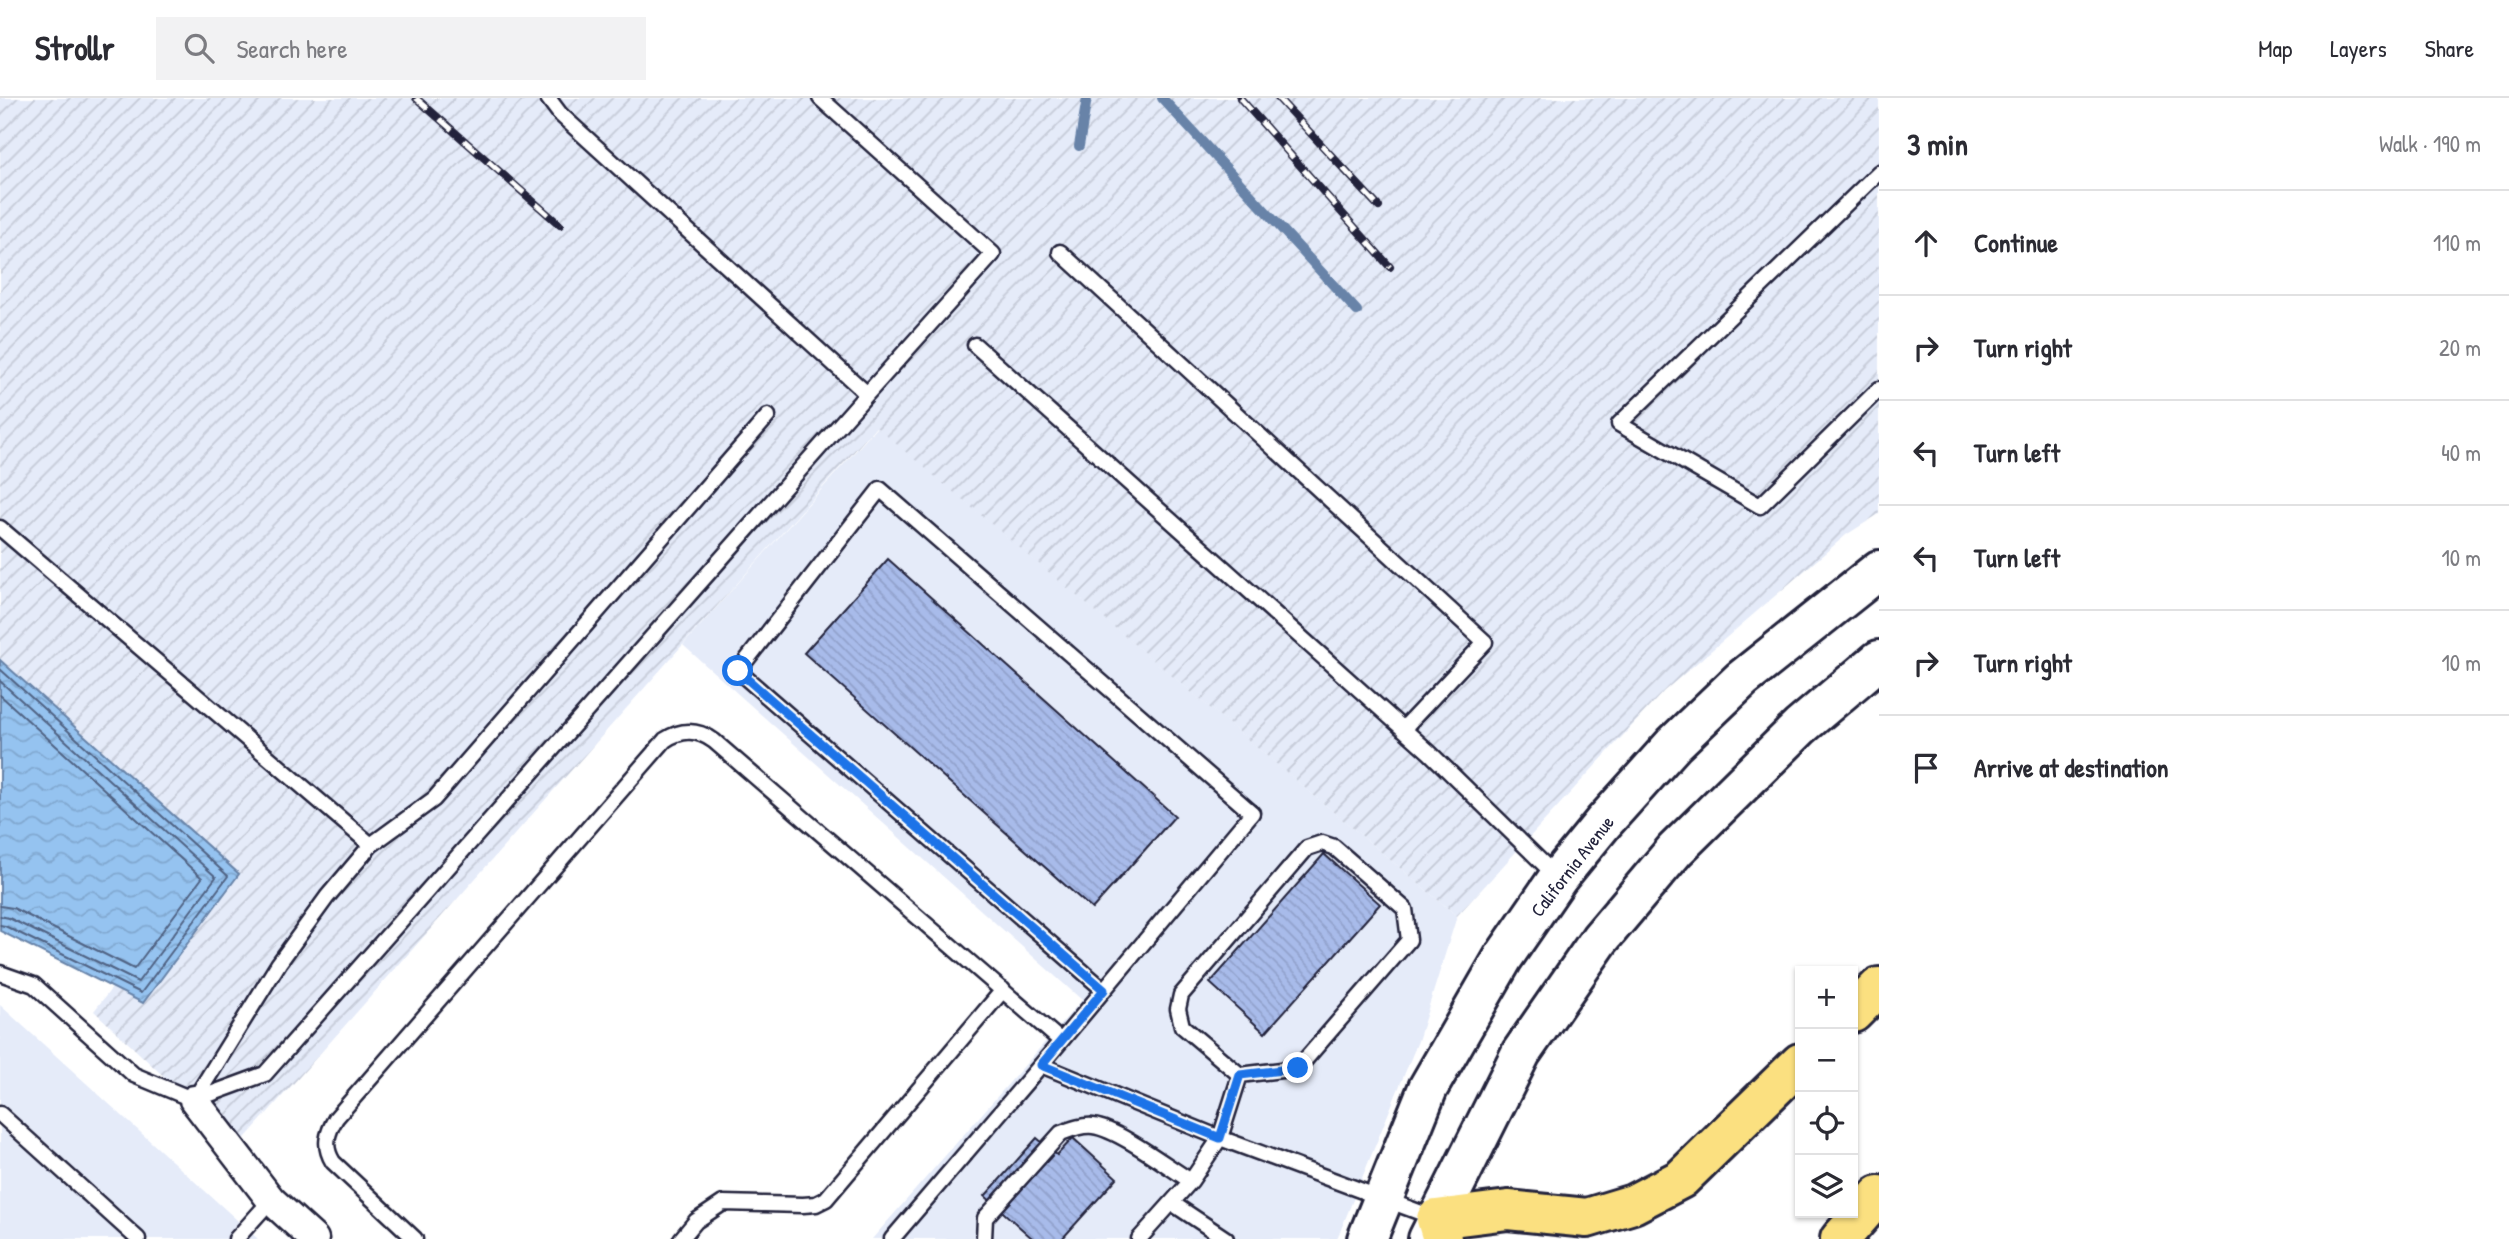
<!DOCTYPE html>
<html lang="en">
<head>
<meta charset="utf-8">
<style>
  body { margin:0; font-family:"Patrick Hand",sans-serif; background:#f2f2f3; color:#2b2b33 }
  .controls { position:absolute; right:21px; bottom:21px; display:grid; overflow:hidden; border-radius:0px; box-shadow:0 2px 5px #0004 }
  .controls button { width:63px; height:63px; display:grid; place-items:center; padding:0; border:0; border-bottom:2px solid #e1e1e2; background:#fff; color:#2b2b33; font:35px sans-serif }
  .stop { position:absolute; width:21px; height:21px; margin:-16px; border:5px solid #1a73e8; border-radius:50%; background:#fff }
  .stop.end { background:#1a73e8; border-color:#fff; box-shadow:0 2px 7px #0008 }
  .list { margin:0; padding:0; list-style:none }
  h2 { display:flex; justify-content:space-between; align-items:center; height:91px; margin:0; padding:0 28px; font-size:30px }
  h2 small { font-size:23px; font-weight:400; color:#7c7c81 }
  .list li { display:grid; grid-template-columns:46px 1fr auto; gap:21px; align-items:center; box-sizing:border-box; height:105px; padding:0 28px; border-top:2px solid #e1e1e2 }
  .list b { display:block; font-size:26px; white-space:nowrap }
  .list em { font-size:23px; font-style:normal; color:#7c7c81 }
  .icon { flex:none; width:38px; height:38px; fill:none; stroke:currentColor; stroke-width:2; stroke-linecap:round; stroke-linejoin:round }
  .map { position:relative; flex:none; width:1879px; height:1141px; overflow:hidden }
  header { display:flex; align-items:center; gap:42px; box-sizing:border-box; height:98px; padding:0 35px; background:#fff; border-bottom:2px solid #e1e1e2 }
  header strong { font-size:33px }
  nav { display:flex; gap:38px; margin-inline-start:auto; font-size:24px }
  .search { width:490px; height:63px; background:#f2f2f3; display:flex; align-items:center; gap:18px; box-sizing:border-box; padding:0 24px; border-radius:0px; color:#7c7c81; font-size:26px }
  main { display:flex }
  aside { flex:1; background:#fff }
  .map>svg:first-child { display:block }
  .built { fill:#e5ebf9 }
  .industrial { fill:url(#industrial-furrows) }
  .water { fill:url(#water-waves); stroke:#6783a8; stroke-width:2 }
  .lines { fill:none; stroke-linecap:round; stroke-linejoin:round }
  .shore { stroke:#506283; stroke-width:2 }
  .stream { stroke:#6783a8; stroke-width:10 }
  .building { fill:url(#building-back-hatch); stroke:#22223b; stroke-width:2 }
  .lane-casing { stroke:#22223b; stroke-width:19 }
  .street-casing { stroke:#22223b; stroke-width:33 }
  .secondary-casing { stroke:#22223b; stroke-width:44 }
  .highway-casing { stroke:#22223b; stroke-width:44 }
  .lane { stroke:#fff; stroke-width:14 }
  .street { stroke:#fff; stroke-width:28 }
  .secondary { stroke:#fff; stroke-width:38 }
  .highway { stroke:#fbe080; stroke-width:38 }
  .rail-casing { stroke:#22223b; stroke-width:8 }
  .rail { stroke:#fff; stroke-width:5; stroke-dasharray:16; stroke-linecap:butt }
  .route { stroke:#1a73e8; stroke-width:9 }
  .labels { text-anchor:middle; dominant-baseline:central; stroke-width:6; stroke-linejoin:round; paint-order:stroke }
  .street-label { font-size:19px; fill:#22223b; stroke:#fff }
</style>
</head>
<body>
<header>
<strong>Strollr</strong>
<div class="search"><svg class="icon" aria-label="search" viewBox="0 0 24 24"><circle cx="10" cy="10" r="6"/><path d="M15 15l6 6"/></svg>Search here</div>
<nav><a>Map</a><a>Layers</a><a>Share</a></nav>
</header>
<main>
<div class="map">
<svg width="1879" height="1141" viewBox="0 0 1879 1141">
  <defs>
    <pattern id="industrial-furrows" width="10" height="10" patternUnits="userSpaceOnUse" patternTransform="scale(1.75)"><rect width="10" height="10" fill="#e5ebf9"/><path d="M-1 1l2-2M0 10L10 0M9 11l2-2" fill="none" stroke="#c4c9d6"/></pattern>
    <pattern id="water-waves" width="16" height="10" patternUnits="userSpaceOnUse" patternTransform="scale(1.75)"><rect width="16" height="10" fill="#95c3f0"/><path d="M0 5q4-4 8 0t8 0" fill="none" stroke="#80a7cf"/></pattern>
    <pattern id="building-back-hatch" width="6" height="6" patternUnits="userSpaceOnUse" patternTransform="scale(1.75)"><rect width="6" height="6" fill="#a8bbea"/><path d="M-1 5l2 2M0 0l6 6M5-1l2 2" fill="none" stroke="#90a0ca"/></pattern>
  </defs>
  <rect width="100%" height="100%" fill="#fff"/>
  <filter id="ink" filterUnits="userSpaceOnUse"><feTurbulence type="fractalNoise" baseFrequency=".0143" numOctaves="2"/><feDisplacementMap in="SourceGraphic" scale="14" xChannelSelector="R" yChannelSelector="G"/><feConvolveMatrix kernelMatrix="1 2 1 2 8 2 1 2 1" color-interpolation-filters="sRGB"/></filter>
  <g filter="url(#ink)">
    <path class="built" d="M877,329L1457,818L1418,943L1337,1141H872L1082,902L683,547Z
      M0,907L258,1141H0Z"/>
    <path class="industrial" d="M0,0H1879V416L1846,437L1664,593L1457,818L876,329L238,1048L94,913L199,778L0,590Z"/>
    <path class="water" d="M0,562L239,776L143,905L0,833Z"/>
    <g class="lines">
      <path class="shore" d="M0,571L228,778L141,895L5,828L0,827
        M0,583L216,779L138,884L9,820L0,818
        M0,597L202,780L134,871L13,810L0,808"/>
      <path class="stream" d="M1162,0L1357,213
        M1079,48L1087,0"/>
    </g>
    <path class="building" d="M888,461L1175,718L1092,811L804,555Z
      M1324,756L1380,806L1265,935L1210,885Z
      M1037,1040L1057,1057L1073,1040L1117,1080L1062,1141H1033L985,1098Z"/>
    <g class="lines">
      <g class="lane-casing">
        <path id="lane" d="M820,0L993,156L867,296
          M1879,74L1619,326L1760,408L1879,291
          M1060,154L1485,544L1403,631
          M975,247L1429,654L1557,779
          M0,430L371,747L327,799L279,865L194,1002
          M371,747L434,701L768,318
          M0,875L34,887L134,977L194,1002L265,976L867,296L560,16L548,0
          M1041,967L1252,715L880,391L738,573L1104,892
          M0,1016L138,1141
          M1172,1105L1226,1141
          M236,1141L271,1102
          M415,1141L333,1064C323,1048 327,1035 336,1020L665,642C682,631 697,631 714,643L1061,943
          M681,1141L696,1123L723,1105L803,1107L816,1106L826,1101L1003,892
          M892,1141L1041,967L1220,1040L1435,1120
          M984,1141L985,1120L1061,1035C1072,1031 1081,1027 1093,1028C1118,1031 1168,1069 1191,1083
          M1139,1141L1191,1083L1220,1040L1240,977L1298,970L1409,842L1405,811L1334,749L1322,745L1307,750L1181,897L1178,911L1182,928L1240,977"/>
      </g>
      <g class="street-casing">
        <path id="street" d="M194,1002L271,1102L314,1141"/>
      </g>
      <g class="secondary-casing">
        <path id="secondary" d="M1367,1141L1428,990L1503,860L1558,780L1603,725L1674,646L1742,581L1879,472
          M1428,1141L1521,955L1600,841L1675,752L1800,629L1879,562"/>
      </g>
      <g class="highway-casing">
        <path id="highway" d="M1853,915L1879,889
          M1442,1141L1436,1121L1508,1112L1587,1120L1633,1106L1681,1081L1800,965
          M1840,1141L1879,1097"/>
      </g>
      <use href="#lane" class="lane"/>
      <use href="#street" class="street"/>
      <use href="#secondary" class="secondary"/>
      <use href="#highway" class="highway"/>
      <g class="rail-casing">
        <path id="rail" d="M416,0L560,127
          M1240,0L1390,169
          M1278,0L1379,109"/>
      </g>
      <use href="#rail" class="rail"/>
    </g>
  </g>
  <g class="lines" filter="url(#ink)">
    <path class="route" d="M738,573L1104,892L1041,967L1220,1040L1240,977L1298,970"/>
  </g>
  <g class="labels">
    <g class="street-label">
      <text transform="translate(1572 768) rotate(-52)">California Avenue</text>
    </g>
  </g>
</svg>
<div class="controls">
<button>+</button>
<button>−</button>
<button><svg class="icon" aria-label="locate" viewBox="0 0 24 24"><circle cx="12" cy="12" r="6"/><path d="M12 2v4M12 18v4M2 12h4M18 12h4"/></svg></button>
<button><svg class="icon" aria-label="layers" viewBox="0 0 24 24"><path d="M12 4l9 5-9 5-9-5zM3 14l9 5 9-5"/></svg></button>
</div>
<div class="stop" style="left:738px;top:573px"></div>
<div class="stop end" style="left:1298px;top:970px"></div>
</div>
<aside>
<h2>3 min<small>Walk · 190 m</small></h2>
<ul class="list">
<li><svg class="icon" aria-label="ahead" viewBox="0 0 24 24"><path d="M12 20V5M6 11l6-6 6 6"/></svg><div><b>Continue</b></div><em>110 m</em></li>
<li><svg class="icon" aria-label="right" viewBox="0 0 24 24"><path d="M7 20v-9h11M14 6l5 5-5 5"/></svg><div><b>Turn right</b></div><em>20 m</em></li>
<li><svg class="icon" aria-label="left" viewBox="0 0 24 24"><path d="M17 20v-9H6M10 6l-5 5 5 5"/></svg><div><b>Turn left</b></div><em>40 m</em></li>
<li><svg class="icon" aria-label="left" viewBox="0 0 24 24"><path d="M17 20v-9H6M10 6l-5 5 5 5"/></svg><div><b>Turn left</b></div><em>10 m</em></li>
<li><svg class="icon" aria-label="right" viewBox="0 0 24 24"><path d="M7 20v-9h11M14 6l5 5-5 5"/></svg><div><b>Turn right</b></div><em>10 m</em></li>
<li><svg class="icon" aria-label="arrive" viewBox="0 0 24 24"><path d="M6 21V4h12l-3 4 3 4H6"/></svg><div><b>Arrive at destination</b></div></li>
</ul>
</aside>
</main>
</body>
</html>
